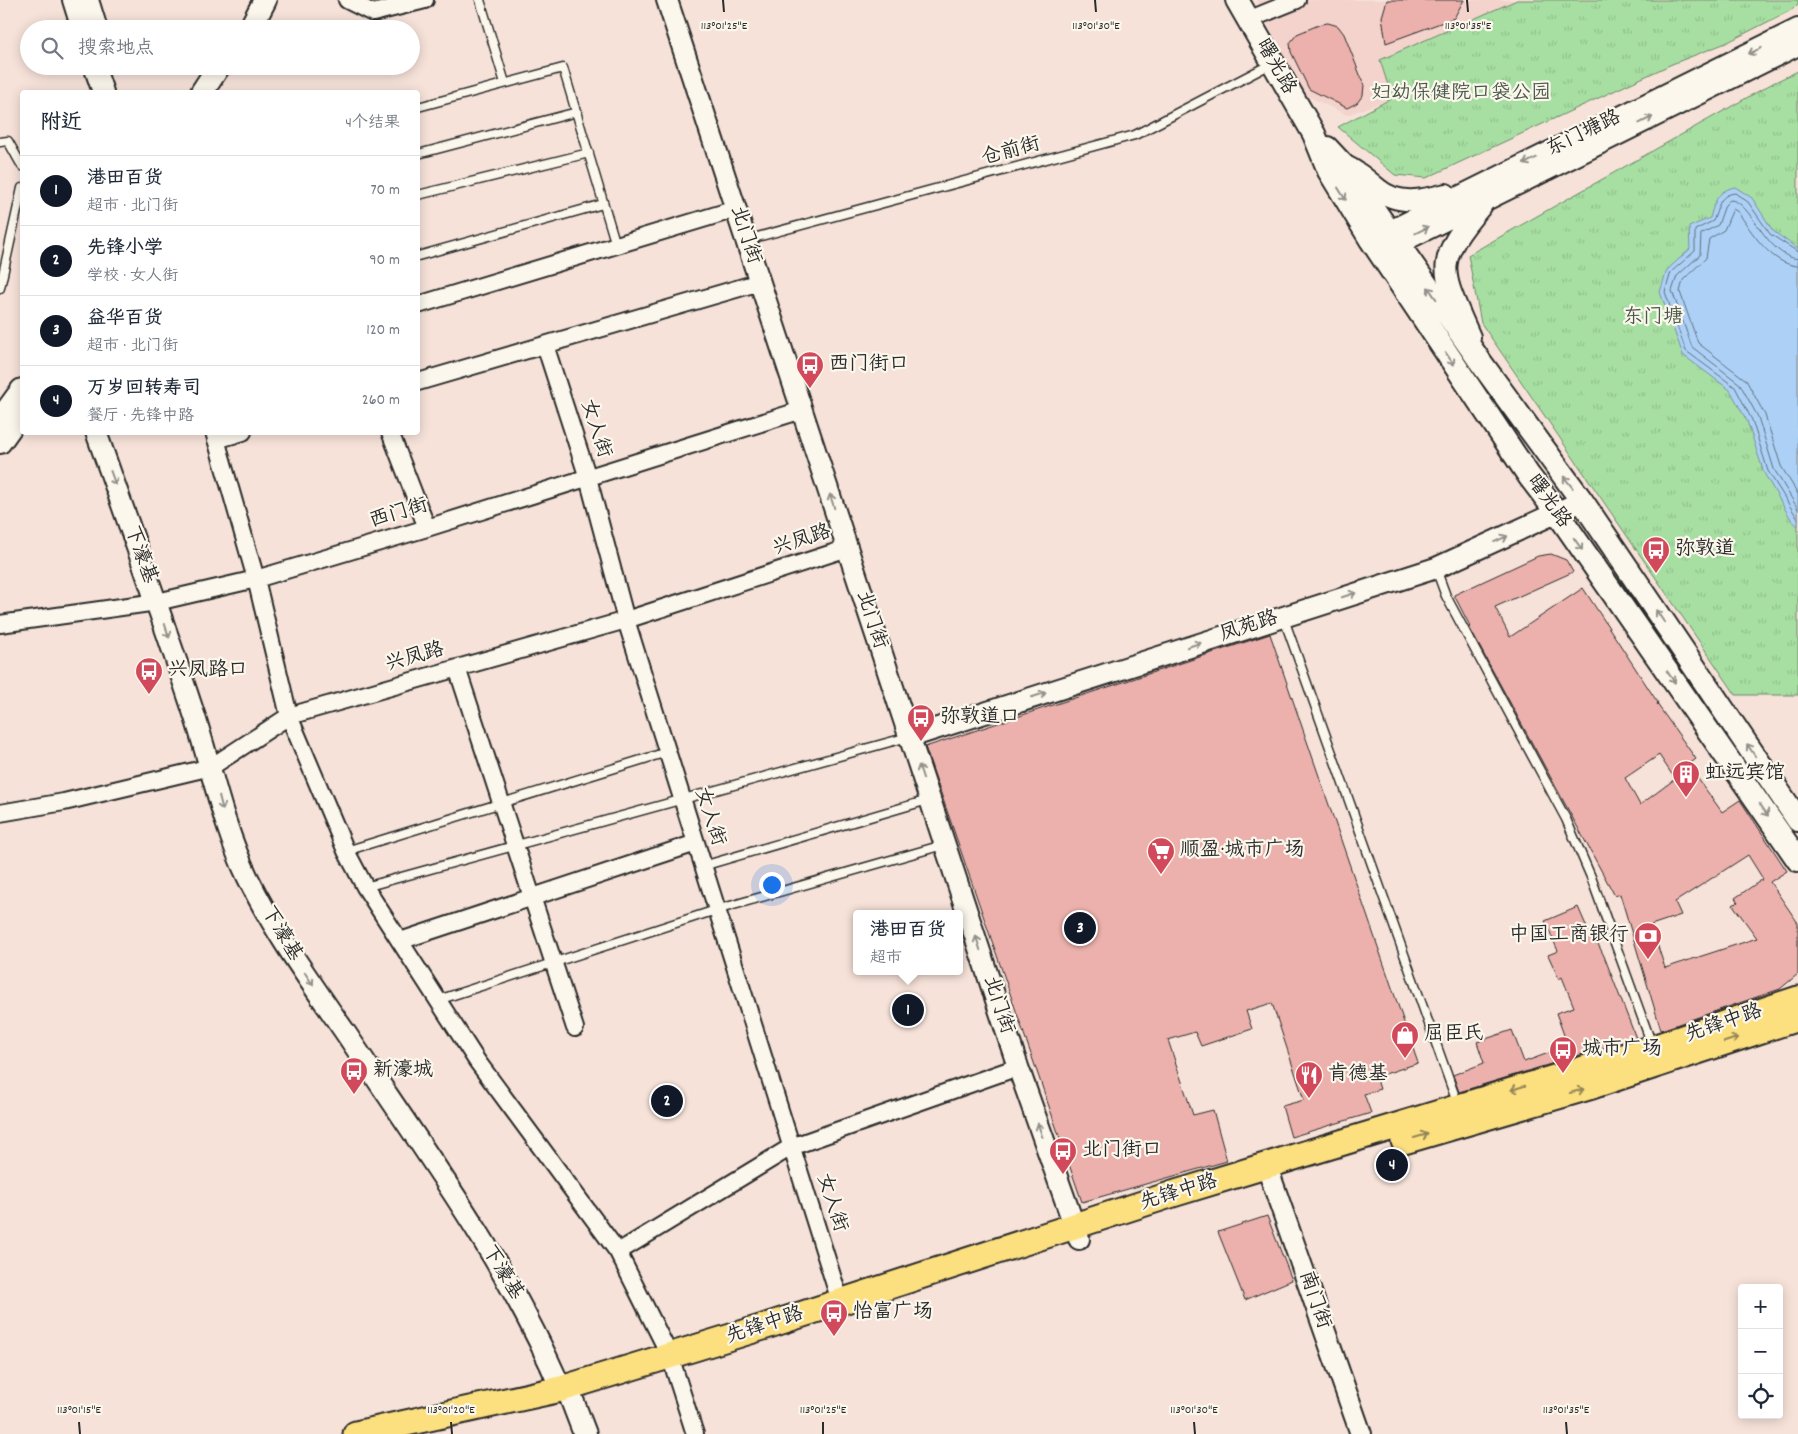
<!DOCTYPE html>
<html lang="zh">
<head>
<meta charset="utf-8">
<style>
  body { margin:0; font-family:Dekko,"LXGW WenKai TC",sans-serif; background:#f2f2f3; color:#1f2937 }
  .controls { position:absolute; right:15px; bottom:15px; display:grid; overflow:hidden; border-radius:5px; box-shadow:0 2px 12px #0003 }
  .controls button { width:45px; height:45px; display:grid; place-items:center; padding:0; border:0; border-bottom:1px solid #e0e1e3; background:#fff; color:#1f2937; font:25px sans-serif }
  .you { position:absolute; left:771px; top:884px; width:18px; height:18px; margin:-12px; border:4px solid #fff; border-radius:50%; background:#1a73e8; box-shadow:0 0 0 8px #1a73e833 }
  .badge { display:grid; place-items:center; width:32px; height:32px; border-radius:50%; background:#111827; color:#fff; font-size:16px; font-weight:700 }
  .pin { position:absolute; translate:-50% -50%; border:2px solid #fff; box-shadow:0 1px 5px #0006 }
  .popup { position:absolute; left:853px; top:910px; width:110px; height:65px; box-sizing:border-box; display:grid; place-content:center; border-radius:5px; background:#fff; filter:drop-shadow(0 1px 4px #0005); font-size:16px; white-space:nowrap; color:#747a83 }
  .popup b { font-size:19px; color:#1f2937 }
  .popup::after { content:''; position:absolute; left:50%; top:100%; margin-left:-10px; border:10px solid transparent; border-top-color:#fff }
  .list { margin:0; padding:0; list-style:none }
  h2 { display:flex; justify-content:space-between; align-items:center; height:65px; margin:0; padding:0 20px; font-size:21px }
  h2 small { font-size:16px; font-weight:400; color:#747a83 }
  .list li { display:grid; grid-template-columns:32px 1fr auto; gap:15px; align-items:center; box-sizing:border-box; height:70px; padding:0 20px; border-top:1px solid #e0e1e3 }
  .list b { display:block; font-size:19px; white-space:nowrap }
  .list p { margin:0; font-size:16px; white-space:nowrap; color:#747a83 }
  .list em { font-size:16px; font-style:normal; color:#747a83 }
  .icon { flex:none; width:28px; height:28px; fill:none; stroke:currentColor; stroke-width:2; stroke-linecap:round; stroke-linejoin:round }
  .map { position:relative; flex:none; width:1798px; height:1434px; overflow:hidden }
  .search { position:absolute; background:#fff; box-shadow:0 2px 12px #0003; left:20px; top:20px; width:400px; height:55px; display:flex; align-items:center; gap:12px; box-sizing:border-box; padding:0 18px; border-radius:28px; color:#747a83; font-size:19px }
  .panel { position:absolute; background:#fff; box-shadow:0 2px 12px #0003; left:20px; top:90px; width:400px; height:345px; border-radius:5px }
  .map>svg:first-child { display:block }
  .built { fill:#f3d3cc }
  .park { fill:url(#park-tufts); stroke:#698566 }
  .water { fill:#add1f6; stroke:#798fa5 }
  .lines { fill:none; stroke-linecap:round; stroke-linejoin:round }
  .shore { stroke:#5f6d7c; stroke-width:1 }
  .building { fill:#ecb1ac; stroke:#2b2b2b; fill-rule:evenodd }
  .service-casing { stroke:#2b2b2b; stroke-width:11 }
  .minor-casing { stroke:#2b2b2b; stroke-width:20 }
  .tertiary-casing { stroke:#2b2b2b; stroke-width:24 }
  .secondary-casing { stroke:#2b2b2b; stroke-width:26 }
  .primary-casing { stroke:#2b2b2b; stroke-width:29 }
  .service { stroke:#fbf7ec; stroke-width:8 }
  .minor { stroke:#fbf7ec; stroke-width:16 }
  .tertiary { stroke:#fbf7ec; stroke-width:20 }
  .secondary { stroke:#fbf7ec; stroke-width:22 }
  .primary { stroke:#fce080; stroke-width:25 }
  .oneway { stroke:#93918c }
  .oneway2 { stroke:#948656 }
  .ticks { fill:none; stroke:#2b2b2b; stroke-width:2 }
  .labels { text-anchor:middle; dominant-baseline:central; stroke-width:4.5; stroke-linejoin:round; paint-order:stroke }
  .street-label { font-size:20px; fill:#2b2b2b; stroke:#fbf7ec }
  .park-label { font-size:20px; fill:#4a5849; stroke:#fbf7ec }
  .poi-label { font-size:20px; fill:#2b2b2b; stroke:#fbf7ec; text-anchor:start }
  .ticks-label { font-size:12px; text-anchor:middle; fill:#2b2b2b; stroke:#fbf7ec; stroke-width:4.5; stroke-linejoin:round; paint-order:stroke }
</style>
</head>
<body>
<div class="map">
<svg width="1798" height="1434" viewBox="0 0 1798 1434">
  <defs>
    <pattern id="park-tufts" width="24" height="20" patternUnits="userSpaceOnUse" patternTransform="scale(1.25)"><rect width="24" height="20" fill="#a7dfa2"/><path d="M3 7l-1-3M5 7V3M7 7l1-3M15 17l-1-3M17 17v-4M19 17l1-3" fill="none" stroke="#90c08c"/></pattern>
  </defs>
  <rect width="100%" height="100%" fill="#f6e2d9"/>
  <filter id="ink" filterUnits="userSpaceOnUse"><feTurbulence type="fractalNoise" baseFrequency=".02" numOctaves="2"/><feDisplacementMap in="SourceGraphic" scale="10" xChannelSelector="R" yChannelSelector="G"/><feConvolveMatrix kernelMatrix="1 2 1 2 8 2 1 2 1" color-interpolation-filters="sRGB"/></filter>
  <g filter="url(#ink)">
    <path class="built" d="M1257,0H1527L1380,60L1392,98L1347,115L1299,92Z"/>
    <path class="park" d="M1517,0H1798V4L1793,9L1726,43L1672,64L1426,178L1395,175L1338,127L1392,98L1380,60Z
      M1798,71V695H1736L1481,323L1468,255L1773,83Z"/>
    <path class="water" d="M1735,187L1752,198L1773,231L1798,249V526L1792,521L1764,473L1747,421L1730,390L1683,355L1660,292L1667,270L1690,249L1689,227L1710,218C1715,201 1717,191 1735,187Z"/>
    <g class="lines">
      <path class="shore" d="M1798,252L1770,234L1748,202L1735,193C1718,195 1719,208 1713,221L1695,230V251L1671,272L1665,292L1686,351L1735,387L1752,420L1768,471L1798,519
        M1798,259C1765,256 1751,200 1730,200L1725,205L1718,225L1701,234L1700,255L1677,276L1672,291L1692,347L1740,384L1758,417L1774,469L1798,509
        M1798,266C1771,265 1751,231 1738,212L1733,209L1724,230L1709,239L1706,258L1683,280L1680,292L1698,343L1746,380L1765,415L1781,466L1798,494"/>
    </g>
    <path class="building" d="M1387,0H1464L1454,18L1386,43L1382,17Z
      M1328,23L1338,26L1344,34L1364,85L1363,95L1357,103L1347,108L1309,89L1291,52L1290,43L1297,34L1321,24Z
      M1551,554L1566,560L1573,572L1495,607L1510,637L1583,588L1658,703L1657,704L1696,759L1688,765L1722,812L1740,800L1787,871L1770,882L1798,923V974L1780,989L1661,1030L1620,894L1615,896L1469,627L1470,626L1454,595L1538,556ZM1659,755L1675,779L1640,805L1625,778ZM1748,855L1763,879L1735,898L1738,902L1733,905L1757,938L1665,968L1651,925L1681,915L1675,902Z
      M1270,634L1418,1063L1376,1077L1380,1089L1364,1094L1371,1113L1291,1137L1282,1106L1304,1100L1272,1003L1246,1011L1252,1029L1201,1046L1195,1032L1168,1040L1193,1115L1213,1110L1227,1161L1082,1202L925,747Z
      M1578,907L1592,939L1595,938L1604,956L1636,1038L1459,1092L1453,1075L1484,1063L1477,1042L1512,1030L1524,1062L1568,1046L1556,1013L1574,1007L1562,977L1559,979L1548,955L1558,951L1545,921Z
      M1267,1216L1292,1280L1245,1300L1218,1232Z"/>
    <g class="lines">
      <g class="service-casing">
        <path id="service" d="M480,0L505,83
          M418,107L563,68L616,245
          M0,142L8,141L22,166
          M418,154L577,112
          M418,195L589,153
          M746,240L1135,135L1271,64
          M418,256L603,204
          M0,288L22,188
          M1436,569L1446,596L1566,819L1591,877L1652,1045
          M1284,619L1458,1105
          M346,851L667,752
          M703,866L928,800
          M365,887L908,737
          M438,1000L716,910L943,845"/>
      </g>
      <g class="minor-casing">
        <path id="minor" d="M347,0L373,13L425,0
          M1248,20L1297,0
          M418,305L736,209
          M545,345L588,478L626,620L840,1301
          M418,382L760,282
          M214,432L256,579L289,716L346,851L365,887L477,1061L618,1252L670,1356L695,1434
          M390,432L427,528
          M216,440L243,432
          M0,624L157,602L256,579L427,528L802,410
          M457,668L575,1028
          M0,813L64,802L211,767L289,716L626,620L848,548
          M400,941L696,843
          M618,1252L791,1147L1018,1067"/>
      </g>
      <g class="tertiary-casing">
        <path id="tertiary" d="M73,0L82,29
          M88,0L97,29
          M667,0L1018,1067L1079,1239
          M94,66L103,92
          M1342,164C1357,171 1366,179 1378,189C1398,206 1423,200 1446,194
          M1376,238L1798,29
          M1383,251L1798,45
          M1470,337C1441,270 1432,264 1482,205
          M96,432C130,527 164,622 195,717C212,770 223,826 247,876C274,932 312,984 347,1035C423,1149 507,1262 561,1389
          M910,737L1436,568L1582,501
          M1267,1167L1361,1434"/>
      </g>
      <g class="secondary-casing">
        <path id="secondary" d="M1237,0L1314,134L1329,171L1371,240L1529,476L1558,514L1798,860
          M250,29L265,0
          M202,92L219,66
          M1327,148L1342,164L1482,364L1582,501L1798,820
          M0,420L22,390
          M0,442L22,411
          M572,1400L585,1434"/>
      </g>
      <g class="primary-casing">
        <path id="primary" d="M1404,1141L1592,1086L1798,1018
          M356,1434L561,1389L760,1328L1176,1193L1653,1048L1798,999"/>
      </g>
      <use href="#service" class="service"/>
      <use href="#minor" class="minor"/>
      <use href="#tertiary" class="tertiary"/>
      <use href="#secondary" class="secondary"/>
      <use href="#primary" class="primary"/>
    </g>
    <defs><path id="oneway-shaft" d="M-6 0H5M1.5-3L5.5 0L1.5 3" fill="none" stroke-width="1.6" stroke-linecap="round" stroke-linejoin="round" transform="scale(1.25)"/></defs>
    <g class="oneway">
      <use href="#oneway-shaft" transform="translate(1755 51) rotate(154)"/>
      <use href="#oneway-shaft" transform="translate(1646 120) rotate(-26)"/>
      <use href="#oneway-shaft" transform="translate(1530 161) rotate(154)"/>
      <use href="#oneway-shaft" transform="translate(1342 194) rotate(58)"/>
      <use href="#oneway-shaft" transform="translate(1422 230) rotate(-26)"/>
      <use href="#oneway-shaft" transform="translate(1432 293) rotate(-125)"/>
      <use href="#oneway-shaft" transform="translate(1450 359) rotate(56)"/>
      <use href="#oneway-shaft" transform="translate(113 478) rotate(70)"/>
      <use href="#oneway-shaft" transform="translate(1568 482) rotate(-128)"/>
      <use href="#oneway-shaft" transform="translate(832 501) rotate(-108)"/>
      <use href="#oneway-shaft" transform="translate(1501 539) rotate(-24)"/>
      <use href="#oneway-shaft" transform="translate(1578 544) rotate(55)"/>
      <use href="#oneway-shaft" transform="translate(1349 595) rotate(-18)"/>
      <use href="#oneway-shaft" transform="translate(1660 616) rotate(-124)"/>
      <use href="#oneway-shaft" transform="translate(167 631) rotate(72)"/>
      <use href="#oneway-shaft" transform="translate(1194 645) rotate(-18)"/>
      <use href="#oneway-shaft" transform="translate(1671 677) rotate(55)"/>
      <use href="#oneway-shaft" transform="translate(1039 695) rotate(-18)"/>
      <use href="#oneway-shaft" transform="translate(1751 750) rotate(-124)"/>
      <use href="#oneway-shaft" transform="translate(921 772) rotate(-108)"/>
      <use href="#oneway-shaft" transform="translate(221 803) rotate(75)"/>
      <use href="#oneway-shaft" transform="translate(1764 810) rotate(55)"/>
      <use href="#oneway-shaft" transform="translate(978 943) rotate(-108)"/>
      <use href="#oneway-shaft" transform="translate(309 979) rotate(56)"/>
      <use href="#oneway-shaft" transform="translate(1040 1130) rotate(-109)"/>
    </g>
    <g class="oneway2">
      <use href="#oneway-shaft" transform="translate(1731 1040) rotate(-18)"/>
      <use href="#oneway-shaft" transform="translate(1518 1088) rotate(163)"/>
      <use href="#oneway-shaft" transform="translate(1577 1091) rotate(-16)"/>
      <use href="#oneway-shaft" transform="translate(1421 1136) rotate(-16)"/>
    </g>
  </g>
  <path class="ticks" d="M723,0L724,12M1095,0L1096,12M1467,0L1468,12M79,1422L80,1434M451,1422L452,1434M823,1422V1434M1194,1422L1195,1434M1566,1422L1567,1434"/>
  <defs>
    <g id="bus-pin" transform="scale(1.4375)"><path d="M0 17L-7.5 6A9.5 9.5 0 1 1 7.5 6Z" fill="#d1495b" stroke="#fbf7ec"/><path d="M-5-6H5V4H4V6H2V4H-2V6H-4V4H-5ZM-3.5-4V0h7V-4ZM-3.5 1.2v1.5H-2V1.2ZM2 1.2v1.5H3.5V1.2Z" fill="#fff"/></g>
    <g id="building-pin" transform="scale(1.4375)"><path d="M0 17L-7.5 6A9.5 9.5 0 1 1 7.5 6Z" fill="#d1495b" stroke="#fbf7ec"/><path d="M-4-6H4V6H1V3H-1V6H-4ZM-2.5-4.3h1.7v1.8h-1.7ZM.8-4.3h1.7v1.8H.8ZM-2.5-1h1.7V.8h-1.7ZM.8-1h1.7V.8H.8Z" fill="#fff"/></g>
    <g id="supermarket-pin" transform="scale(1.4375)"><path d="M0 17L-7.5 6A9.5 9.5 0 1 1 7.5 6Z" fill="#d1495b" stroke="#fbf7ec"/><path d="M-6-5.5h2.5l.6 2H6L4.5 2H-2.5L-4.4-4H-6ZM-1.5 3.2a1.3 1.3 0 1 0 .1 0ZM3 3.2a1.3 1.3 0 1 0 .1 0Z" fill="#fff"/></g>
    <g id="bank-pin" transform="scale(1.4375)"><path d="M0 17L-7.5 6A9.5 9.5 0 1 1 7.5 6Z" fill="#d1495b" stroke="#fbf7ec"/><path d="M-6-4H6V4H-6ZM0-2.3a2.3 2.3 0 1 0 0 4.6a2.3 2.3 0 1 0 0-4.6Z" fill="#fff"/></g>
    <g id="shop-pin" transform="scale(1.4375)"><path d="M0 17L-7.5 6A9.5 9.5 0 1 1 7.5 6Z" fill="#d1495b" stroke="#fbf7ec"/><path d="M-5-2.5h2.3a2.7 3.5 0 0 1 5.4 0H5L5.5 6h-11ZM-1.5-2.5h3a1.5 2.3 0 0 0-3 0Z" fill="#fff"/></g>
    <g id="restaurant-pin" transform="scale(1.4375)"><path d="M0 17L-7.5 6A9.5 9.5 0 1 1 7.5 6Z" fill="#d1495b" stroke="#fbf7ec"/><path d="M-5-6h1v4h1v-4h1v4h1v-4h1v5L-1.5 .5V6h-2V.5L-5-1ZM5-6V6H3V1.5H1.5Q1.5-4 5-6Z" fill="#fff"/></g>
  </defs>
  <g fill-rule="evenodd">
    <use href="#bus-pin" x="810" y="365"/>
    <use href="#bus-pin" x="1656" y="550"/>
    <use href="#bus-pin" x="149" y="671"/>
    <use href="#bus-pin" x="921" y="718"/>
    <use href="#building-pin" x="1686" y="774"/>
    <use href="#supermarket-pin" x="1161" y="851"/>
    <use href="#bank-pin" x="1648" y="936"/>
    <use href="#shop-pin" x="1405" y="1035"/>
    <use href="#bus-pin" x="1563" y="1050"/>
    <use href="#bus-pin" x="354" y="1071"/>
    <use href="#restaurant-pin" x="1309" y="1075"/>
    <use href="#bus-pin" x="1063" y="1151"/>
    <use href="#bus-pin" x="834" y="1313"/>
  </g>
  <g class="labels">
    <g class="street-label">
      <text transform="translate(1275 67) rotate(60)">曙光路</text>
      <text transform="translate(1584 134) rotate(-26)">东门塘路</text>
      <text transform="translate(1011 152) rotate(-15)">仓前街</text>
      <text transform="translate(745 235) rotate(72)">北门街</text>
      <text transform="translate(595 429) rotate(72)">女人街</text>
      <text transform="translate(1548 502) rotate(54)">曙光路</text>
      <text transform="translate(399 514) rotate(-17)">西门街</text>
      <text transform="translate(802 541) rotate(-18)">兴凤路</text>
      <text transform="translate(140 555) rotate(70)">下濠基</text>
      <text transform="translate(871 620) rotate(72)">北门街</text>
      <text transform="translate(1249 627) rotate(-18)">凤苑路</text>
      <text transform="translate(415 658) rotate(-16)">兴凤路</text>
      <text transform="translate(709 817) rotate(72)">女人街</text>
      <text transform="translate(281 934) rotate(59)">下濠基</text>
      <text transform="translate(998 1005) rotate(72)">北门街</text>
      <text transform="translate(1724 1024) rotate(-19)">先锋中路</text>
      <text transform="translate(1179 1193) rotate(-17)">先锋中路</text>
      <text transform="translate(831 1203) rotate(72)">女人街</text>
      <text transform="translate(502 1273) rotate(58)">下濠基</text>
      <text transform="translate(1314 1300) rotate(71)">南门街</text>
      <text transform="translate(765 1326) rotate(-18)">先锋中路</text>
    </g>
    <g class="park-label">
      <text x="1461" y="94">妇幼保健院口袋公园</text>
      <text x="1653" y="318">东门塘</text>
    </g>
    <g class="poi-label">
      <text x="829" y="365">西门街口</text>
      <text x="1675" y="550">弥敦道</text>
      <text x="168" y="671">兴凤路口</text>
      <text x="940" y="718">弥敦道口</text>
      <text x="1705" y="774">虹远宾馆</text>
      <text x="1180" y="851">顺盈·城市广场</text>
      <text x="1629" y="936" text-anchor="end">中国工商银行</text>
      <text x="1424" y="1035">屈臣氏</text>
      <text x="1582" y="1050">城市广场</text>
      <text x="373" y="1071">新濠城</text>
      <text x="1328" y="1075">肯德基</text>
      <text x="1082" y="1151">北门街口</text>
      <text x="853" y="1313">怡富广场</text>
    </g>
  </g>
  <g class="ticks-label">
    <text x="724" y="29">113°01'25"E</text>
    <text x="1096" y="29">113°01'30"E</text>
    <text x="1468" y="29">113°01'35"E</text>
    <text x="79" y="1413">113°01'15"E</text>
    <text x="451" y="1413">113°01'20"E</text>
    <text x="823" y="1413">113°01'25"E</text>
    <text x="1194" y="1413">113°01'30"E</text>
    <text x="1566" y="1413">113°01'35"E</text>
  </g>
</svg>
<div class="controls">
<button>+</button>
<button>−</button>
<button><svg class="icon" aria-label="locate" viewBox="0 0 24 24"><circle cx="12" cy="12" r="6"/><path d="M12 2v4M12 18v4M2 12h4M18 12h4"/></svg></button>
</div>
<div class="you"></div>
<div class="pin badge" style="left:908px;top:1010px">1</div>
<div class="popup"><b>港田百货</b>超市</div>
<div class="pin badge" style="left:667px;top:1101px">2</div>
<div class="pin badge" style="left:1080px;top:928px">3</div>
<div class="pin badge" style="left:1392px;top:1165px">4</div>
<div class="search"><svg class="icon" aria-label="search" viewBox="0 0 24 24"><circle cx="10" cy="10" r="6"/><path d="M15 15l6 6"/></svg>搜索地点</div>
<section class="panel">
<h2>附近<small>4个结果</small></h2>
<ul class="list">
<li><span class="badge">1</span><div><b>港田百货</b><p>超市 · 北门街</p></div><em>70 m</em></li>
<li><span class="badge">2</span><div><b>先锋小学</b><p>学校 · 女人街</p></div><em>90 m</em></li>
<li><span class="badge">3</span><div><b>益华百货</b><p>超市 · 北门街</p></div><em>120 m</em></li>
<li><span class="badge">4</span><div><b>万岁回转寿司</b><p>餐厅 · 先锋中路</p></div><em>260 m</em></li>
</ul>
</section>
</div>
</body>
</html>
